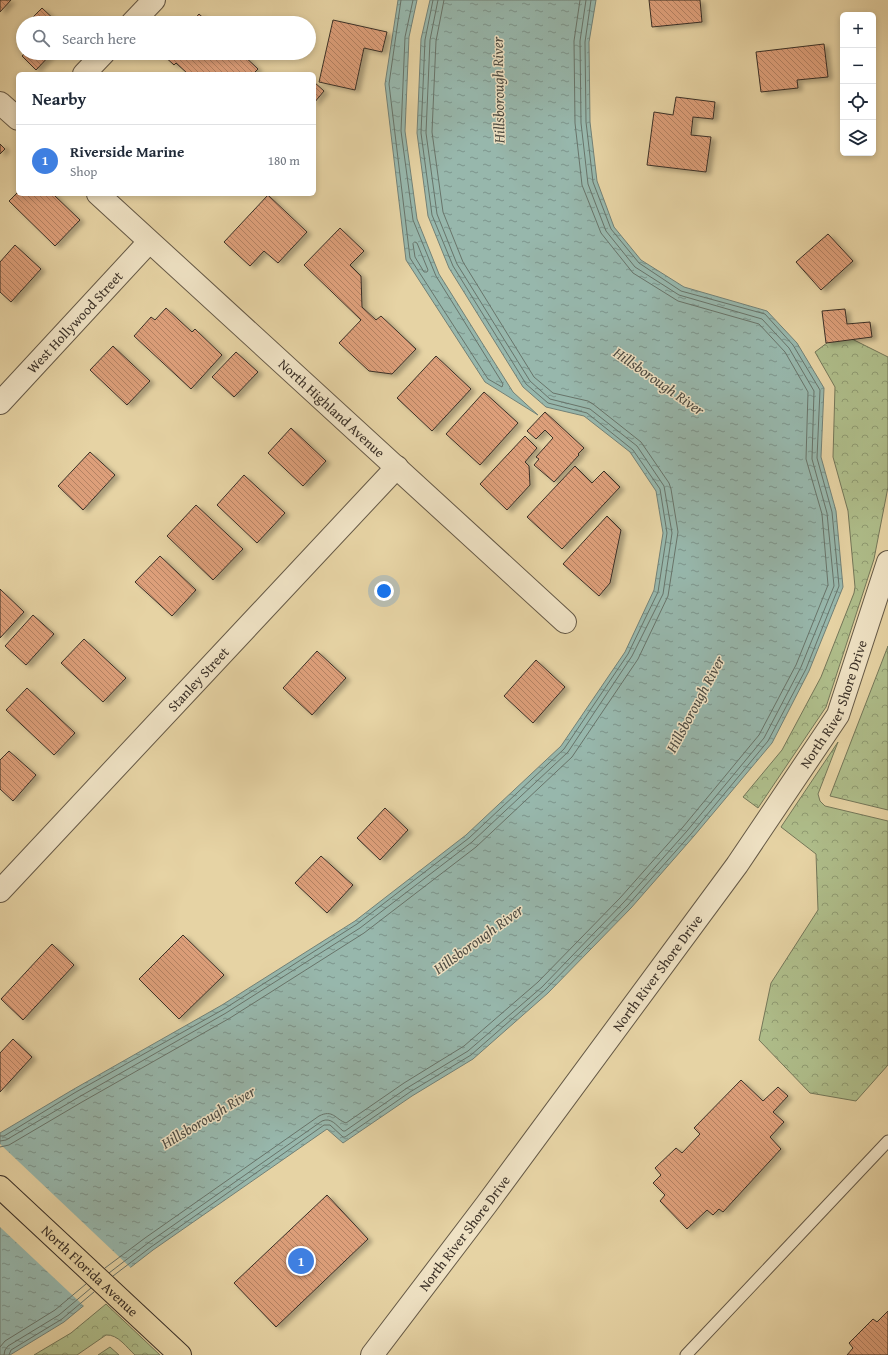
<!DOCTYPE html>
<html lang="en">
<head>
<meta charset="utf-8">
<style>
  body { margin:0; font-family:"Gentium Book Plus",serif; background:#f2f2f3; color:#1f2937 }
  .controls { position:absolute; right:12px; top:12px; display:grid; overflow:hidden; border-radius:6px; box-shadow:0 2px 6px #0003 }
  .controls button { width:36px; height:36px; display:grid; place-items:center; padding:0; border:0; border-bottom:1px solid #e0e1e3; background:#fff; color:#1f2937; font:20px sans-serif }
  .you { position:absolute; left:384px; top:591px; width:14px; height:14px; margin:-10px; border:3px solid #fff; border-radius:50%; background:#1a73e8; box-shadow:0 0 0 6px #1a73e833 }
  .badge { display:grid; place-items:center; width:26px; height:26px; border-radius:50%; background:#8f2418; color:#fff; font-size:13px; font-weight:700 }
  .pin { position:absolute; translate:-50% -50%; border:2px solid #fff; box-shadow:0 1px 4px #0006 }
  .list { margin:0; padding:0; list-style:none }
  h2 { display:flex; justify-content:space-between; align-items:center; height:52px; margin:0; padding:0 16px; font-size:17px }
  h2 small { font-size:13px; font-weight:400; color:#747a83 }
  .list li { display:grid; grid-template-columns:26px 1fr auto; gap:12px; align-items:center; box-sizing:border-box; height:72px; padding:0 16px; border-top:1px solid #e0e1e3 }
  .list b { display:block; font-size:15px; white-space:nowrap }
  .list p { margin:0; font-size:13px; white-space:nowrap; color:#747a83 }
  .list em { font-size:13px; font-style:normal; color:#747a83 }
  .icon { flex:none; width:22px; height:22px; fill:none; stroke:currentColor; stroke-width:2; stroke-linecap:round; stroke-linejoin:round }
  .map { position:relative; flex:none; width:888px; height:1355px; overflow:hidden }
  .search { position:absolute; background:#fff; box-shadow:0 2px 6px #0003; left:16px; top:16px; width:300px; height:44px; display:flex; align-items:center; gap:10px; box-sizing:border-box; padding:0 14px; border-radius:22px; color:#747a83; font-size:15px }
  .panel { position:absolute; background:#fff; box-shadow:0 2px 6px #0003; left:16px; top:72px; width:300px; height:124px; border-radius:6px }
  .map>svg:first-child { display:block }
  .park { fill:url(#park-crowns); stroke:#747759 }
  .water { fill:url(#water-ripples); stroke:#728177 }
  .pier { fill:#e6d3a4 }
  .lines { fill:none; stroke-linecap:round; stroke-linejoin:round }
  .shore { stroke:#68746a; stroke-width:1 }
  .building { fill:url(#building-back-hatch); stroke:#3a3027; filter:url(#shadow) }
  .service-casing { stroke:#655946; stroke-width:13 }
  .minor-casing { stroke:#655946; stroke-width:24 }
  .primary-casing { stroke:#3a3027; stroke-width:24 }
  .service { stroke:#efe2c4; stroke-width:11 }
  .minor { stroke:#efe2c4; stroke-width:22 }
  .primary { stroke:#e6d3a4; stroke-width:22 }
  .labels { text-anchor:middle; dominant-baseline:central; stroke-width:3; stroke-linejoin:round; paint-order:stroke }
  .street-label { font-size:14px; fill:#3a3027; stroke:#efe2c4 }
  .water-label { font-size:15px; font-style:italic; fill:#4d4b42; stroke:#efe2c4 }
</style>
</head>
<body>
<div class="map">
<svg width="888" height="1355" viewBox="0 0 888 1355">
  <defs>
    <pattern id="park-crowns" width="20" height="18" patternUnits="userSpaceOnUse"><rect width="20" height="18" fill="#afbe8b"/><path d="M2 6a3 3 0 1 1 6 0M12 15a3 3 0 1 1 6 0" fill="none" stroke="#8f9b72"/></pattern>
    <pattern id="water-ripples" width="26" height="14" patternUnits="userSpaceOnUse"><rect width="26" height="14" fill="#97b7ac"/><path d="M2 4q2-2 4 0t4 0M15 11q2-2 4 0t4 0" fill="none" stroke="#7c958c"/></pattern>
    <pattern id="building-back-hatch" width="6" height="6" patternUnits="userSpaceOnUse"><rect width="6" height="6" fill="#dd9f7a"/><path d="M-1 5l2 2M0 0l6 6M5-1l2 2" fill="none" stroke="#b48264"/></pattern>
    <filter id="shadow"><feDropShadow dx="4.5" dy="2.5" stdDeviation="2" flood-color="#0004"/></filter>
  </defs>
  <rect width="100%" height="100%" fill="#e6d3a4"/>
  <filter id="stains"><feTurbulence type="fractalNoise" baseFrequency=".005" numOctaves="4"/><feColorMatrix values="0 0 0 0 .2 0 0 0 0 .09 0 0 0 0 .02 0 0 0 .5 -.17"/></filter>
  <radialGradient id="worn" r=".72"><stop offset=".6" stop-color="#630" stop-opacity="0"/><stop offset="1" stop-color="#630" stop-opacity=".3"/></radialGradient>
  <path class="park" d="M840,333L888,357V487L874,559L826,707L758,808L743,797L782,750L821,677L854,593L855,587L848,511L833,457L835,387L815,352Z
    M888,646V810L830,796Z
    M838,742L818,794L820,801L825,806L888,821V1065L856,1101L810,1093L759,1040L771,983L818,910L816,854L781,827Z
    M106,1304L160,1355H135C127,1348 118,1334 106,1335L77,1355H34L71,1333Z
    M110,1347L119,1355H98Z"/>
  <path class="water" d="M398,0H417L409,37L405,131L417,219L439,274L479,338L513,392L538,415L485,382L406,260L385,84Z
    M430,0H596L589,42L590,122L597,181L614,227L641,260L684,287L767,311L797,343L824,388L821,457L836,511L843,587L809,671L772,743L694,836L631,908L548,993L473,1059L412,1096L343,1143L327,1129L153,1250L122,1274L64,1322L10,1355H0V1133L74,1089L222,1005L355,921L466,835L561,746L625,652L654,590L663,533L656,491L630,452L584,416L546,407L523,387L449,268L428,216L417,133L421,39Z"/>
  <path class="pier" d="M0,1144L132,1269L85,1307L0,1227Z"/>
  <g class="lines">
    <path class="shore" d="M401,0L389,84L410,258L488,379L502,387L503,384L436,276L413,220L401,131L405,37L413,0
      M415,242L417,243L428,270L427,272H424L415,257L413,244Z
      M0,1136H4L76,1092L224,1009L357,924L469,838L564,749L628,654L658,592L667,533L660,489L633,450L587,413L548,403L526,384L453,266L432,215L421,133L425,40L433,0
      M0,1141L6,1140L79,1097L226,1013L360,928L472,842L568,752L632,656L663,594L672,533L664,486L637,446L590,409L550,399L530,381L457,264L437,214L426,133L430,40L438,0
      M0,1147L9,1145L82,1102L230,1018L364,933L476,847L572,757L638,659L668,596L678,532L671,489L669,483L641,442L593,404L588,401L553,393L534,377L463,262L443,212L432,132L436,41L444,0
      M105,1268L145,1238L319,1116C333,1109 335,1119 346,1123L404,1083L464,1046L538,982L620,898L683,827L759,735L796,665L828,585L822,514L806,459L808,392L785,352L759,324L678,301L633,273L601,233L582,185L575,123L574,41L580,0
      M109,1273L148,1243L322,1121C331,1117 336,1125 343,1131H345L407,1088L468,1051L542,987L624,902L687,831L764,738L801,667L834,586L827,513L812,459L814,391L789,348L762,319L679,295L635,267L606,231L588,184L581,123L580,41L586,0
      M113,1276L151,1247L324,1125H330L343,1137H345L410,1092L471,1055L545,990L628,905L691,834L768,741L806,669L839,586L832,512L817,458L820,390L793,345L765,314L681,291L639,263L611,229L593,182L586,122L585,42L591,0
      M0,1347L5,1341L55,1310L86,1284
      M4,1355L5,1350L8,1346L59,1315L91,1288
      M9,1355L11,1350L62,1319L94,1292"/>
  </g>
  <path class="building" d="M0,0H11L0,12Z
    M649,0H700L702,22L652,27Z
    M42,8L58,23H27Z
    M199,14L209,23H191Z
    M333,20L387,32L382,52L364,48L355,90L319,82Z
    M824,44L828,77L797,80L798,88L761,92L756,52Z
    M25,53H52L36,70L22,56Z
    M163,53H241L258,69L253,74H188L176,63L174,65L162,54Z
    M314,82L324,91L314,103Z
    M676,97L715,102L713,119L693,117L691,135L711,137L706,172L647,165L654,112L673,115Z
    M0,144L5,149L0,154Z
    M18,192V194H53L80,220L55,246L9,201Z
    M268,195L307,232L278,263L264,251L250,266L224,242Z
    M340,228L364,251L350,265L361,276L362,307L376,320L381,316L416,349L392,374L369,371L339,343L361,320L304,265Z
    M828,234L853,261L821,290L796,262Z
    M15,245L41,269L11,302L0,292V262Z
    M166,308L192,332L195,329L222,355L191,389L134,336L151,317L155,320Z
    M845,309L847,324L870,322L872,337L826,343L822,311Z
    M113,346L150,381L127,405L90,370Z
    M236,352L258,372L234,397L212,377Z
    M436,356L471,389L432,431L397,398Z
    M484,392L518,423L480,465L446,434Z
    M545,412L584,448L578,454L579,455L554,482L534,465L539,459L536,457L553,438L545,430L536,439L527,431Z
    M291,428L326,461L303,486L268,453Z
    M525,436L537,448L525,462L529,466L530,485L507,510L480,484Z
    M90,452L115,475L83,510L58,486Z
    M575,466L592,483L604,471L620,487L562,549L527,517Z
    M244,475L285,513L257,543L217,505Z
    M196,505L243,549L213,580L167,536Z
    M607,516L621,530L610,583L599,596L563,564Z
    M160,556L196,590L172,616L135,582Z
    M0,589L24,612L0,638Z
    M33,615L54,634L26,665L5,646Z
    M84,639L126,678L103,702L61,663Z
    M317,651L346,678L312,715L283,688Z
    M536,660L565,687L533,723L504,696Z
    M27,688L75,733L54,755L6,710Z
    M9,751L36,775L13,801L0,789V760Z
    M385,808L408,830L380,860L357,838Z
    M321,856L353,885L327,913L295,883Z
    M183,935L224,975L179,1019L139,979Z
    M52,944L74,965L23,1020L1,999Z
    M13,1039L32,1057L0,1092V1053Z
    M741,1080L763,1101L778,1087L788,1096L773,1112L784,1122L770,1137L781,1149L723,1212L719,1209L713,1215L707,1210L687,1229L660,1201L665,1195L653,1183L661,1175L655,1168L676,1148L682,1153L700,1134L694,1128Z
    M327,1195L368,1239L276,1327L234,1283Z
    M888,1311V1355H847L853,1348L849,1343L873,1319L877,1322Z"/>
  <g class="lines">
    <g class="service-casing">
      <path id="service" d="M686,1355L888,1141"/>
    </g>
    <g class="minor-casing">
      <g id="minor">
        <path d="M132,23L154,0"/>
        <path d="M84,74L104,53"/>
        <path d="M0,103L18,119"/>
        <path id="s1" d="M98,194L565,622"/>
        <path id="s2" d="M0,403L149,242"/>
        <path id="s3" d="M0,891L397,467"/>
        <path id="s4" d="M372,1355L486,1205L737,865L838,715L888,562"/>
      </g>
    </g>
    <g class="primary-casing">
      <g id="primary">
        <path id="s5" d="M0,1187L180,1355"/>
      </g>
    </g>
    <use href="#service" class="service"/>
    <use href="#minor" class="minor"/>
    <use href="#primary" class="primary"/>
  </g>
  <g class="labels">
    <g class="street-label">
      <text stroke="none"><textPath href="#s2" startOffset="110">West Hollywood Street</textPath></text>
      <text stroke="none"><textPath href="#s1" startOffset="317">North Highland Avenue</textPath></text>
      <text stroke="none"><textPath href="#s3" startOffset="290">Stanley Street</textPath></text>
      <text stroke="none"><textPath href="#s4" startOffset="800">North River Shore Drive</textPath></text>
      <text stroke="none"><textPath href="#s4" startOffset="477">North River Shore Drive</textPath></text>
      <text stroke="none"><textPath href="#s4" startOffset="153">North River Shore Drive</textPath></text>
      <text stroke="none"><textPath href="#s5" startOffset="123">North Florida Avenue</textPath></text>
    </g>
    <g class="water-label">
      <text transform="translate(498 90) rotate(-91)">Hillsborough River</text>
      <text transform="translate(659 381) rotate(35)">Hillsborough River</text>
      <text transform="translate(695 704) rotate(-62)">Hillsborough River</text>
      <text transform="translate(478 939) rotate(-36)">Hillsborough River</text>
      <text transform="translate(208 1117) rotate(-31)">Hillsborough River</text>
    </g>
  </g>
  <rect width="100%" height="100%" filter="url(#stains)"/>
  <rect width="100%" height="100%" fill="url(#worn)"/>
</svg>
<div class="controls">
<button>+</button>
<button>−</button>
<button><svg class="icon" aria-label="locate" viewBox="0 0 24 24"><circle cx="12" cy="12" r="6"/><path d="M12 2v4M12 18v4M2 12h4M18 12h4"/></svg></button>
<button><svg class="icon" aria-label="layers" viewBox="0 0 24 24"><path d="M12 4l9 5-9 5-9-5zM3 14l9 5 9-5"/></svg></button>
</div>
<div class="you"></div>
<div class="pin badge" style="left:301px;top:1261px;background:#3f7fe0">1</div>
<div class="search"><svg class="icon" aria-label="search" viewBox="0 0 24 24"><circle cx="10" cy="10" r="6"/><path d="M15 15l6 6"/></svg>Search here</div>
<section class="panel">
<h2>Nearby<small></small></h2>
<ul class="list">
<li><span class="badge" style="background:#3f7fe0">1</span><div><b>Riverside Marine</b><p>Shop</p></div><em>180 m</em></li>
</ul>
</section>
</div>
</body>
</html>
